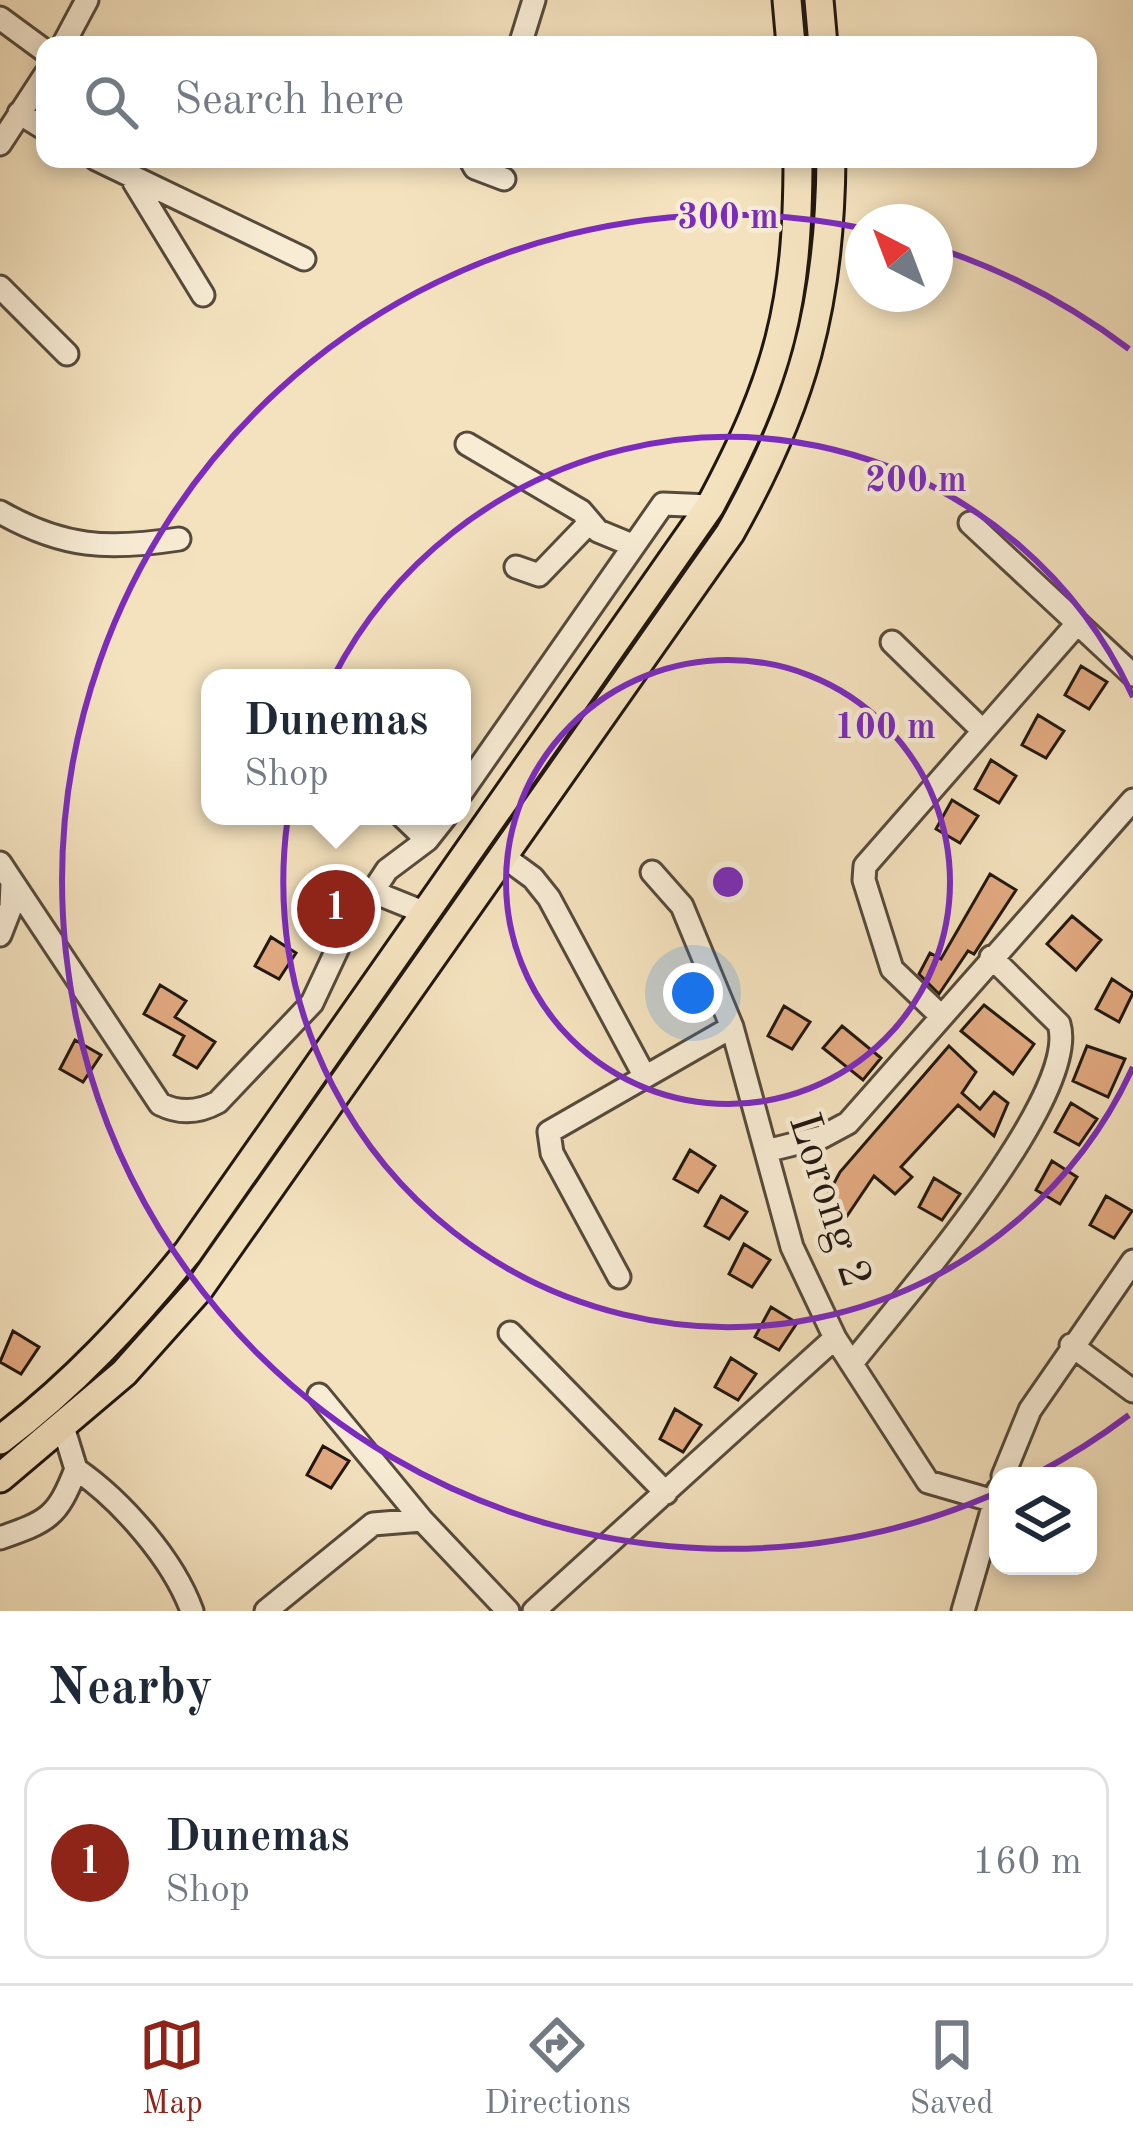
<!DOCTYPE html>
<html lang="en">
<head>
<meta charset="utf-8">
<style>
  body { margin:0; font-family:"Old Standard TT",serif; background:#f2f2f3; color:#1f2937 }
  .controls { position:absolute; right:36px; bottom:36px; display:grid; overflow:hidden; border-radius:24px; box-shadow:0 6px 18px #0003 }
  .controls button { width:108px; height:108px; display:grid; place-items:center; padding:0; border:0; border-bottom:3px solid #e0e1e3; background:#fff; color:#1f2937; font:60px sans-serif }
  .compass { position:absolute; left:845px; top:204px; width:108px; height:108px; border-radius:50%; background:#fff; box-shadow:0 6px 18px #0003; rotate:318deg }
  .you { position:absolute; left:693px; top:993px; width:42px; height:42px; margin:-30px; border:9px solid #fff; border-radius:50%; background:#1a73e8; box-shadow:0 0 0 18px #1a73e833 }
  .badge { display:grid; place-items:center; width:78px; height:78px; border-radius:50%; background:#8f2418; color:#fff; font-size:39px; font-weight:700 }
  .pin { position:absolute; translate:-50% -50%; border:6px solid #fff; box-shadow:0 3px 12px #0006 }
  .popup { position:absolute; left:201px; top:669px; width:270px; height:156px; box-sizing:border-box; display:grid; place-content:center; border-radius:24px; background:#fff; filter:drop-shadow(0 3px 9px #0005); font-size:39px; white-space:nowrap; color:#747a83 }
  .popup b { font-size:45px; color:#1f2937 }
  .popup::after { content:''; position:absolute; left:50%; top:100%; margin-left:-24px; border:24px solid transparent; border-top-color:#fff }
  .list { margin:0; padding:0; list-style:none }
  h2 { display:flex; justify-content:space-between; align-items:center; height:156px; margin:0; padding:0 48px; font-size:51px }
  h2 small { font-size:39px; font-weight:400; color:#747a83 }
  .list li { display:grid; grid-template-columns:78px 1fr auto; gap:36px; align-items:center; box-sizing:border-box; height:192px; margin:0 24px 24px; padding:0 24px; border:3px solid #e0e1e3; border-radius:24px }
  .list b { display:block; font-size:45px; white-space:nowrap }
  .list p { margin:0; font-size:39px; white-space:nowrap; color:#747a83 }
  .list em { font-size:39px; font-style:normal; color:#747a83 }
  .icon { flex:none; width:66px; height:66px; fill:none; stroke:currentColor; stroke-width:2; stroke-linecap:round; stroke-linejoin:round }
  .map { position:relative; flex:none; width:1133px; height:1611px; overflow:hidden }
  .search { position:absolute; background:#fff; box-shadow:0 6px 18px #0003; left:36px; right:36px; top:36px; height:132px; display:flex; align-items:center; gap:30px; box-sizing:border-box; padding:0 42px; border-radius:24px; color:#747a83; font-size:45px }
  .sheet { height:372px; background:#fff }
  nav { display:flex; justify-content:space-around; align-items:center; box-sizing:border-box; height:168px; border-top:3px solid #e0e1e3; background:#fff; font-size:33px; color:#747a83 }
  nav a { display:grid; justify-items:center; gap:6px }
  nav .on { color:#8f2418 }
  .map>svg:first-child { display:block }
  .building { fill:#e3aa81; stroke:#211711; stroke-width:3 }
  .lines { fill:none; stroke-linecap:round; stroke-linejoin:round }
  .minor-casing { stroke:#564a3c; stroke-width:27 }
  .major-casing { stroke:#211711; stroke-width:33 }
  .minor { stroke:#f8ecd5; stroke-width:21 }
  .major { stroke:#f4e2be; stroke-width:27 }
  .ring { fill:none; stroke:#7b2cbf; stroke-width:6 }
  .labels { text-anchor:middle; dominant-baseline:central; stroke-width:9; stroke-linejoin:round; paint-order:stroke }
  .street-label { font-size:45px; fill:#211711; stroke:#f8ecd5 }
  .centre { fill:#7b2cbf; stroke:#f8ecd5; stroke-width:6 }
  .ring-label { font-size:36px; text-anchor:middle; font-weight:bold; fill:#7b2cbf; stroke:#f8ecd5; stroke-width:9; stroke-linejoin:round; paint-order:stroke }
</style>
</head>
<body>
<div class="map">
<svg width="1133" height="1611" viewBox="0 0 1133 1611">
  <rect width="100%" height="100%" fill="#f4e2be"/>
  <filter id="stains"><feTurbulence type="fractalNoise" baseFrequency=".00167" numOctaves="4"/><feColorMatrix values="0 0 0 0 .2 0 0 0 0 .09 0 0 0 0 .02 0 0 0 .5 -.17"/></filter>
  <radialGradient id="worn" r=".72"><stop offset=".6" stop-color="#630" stop-opacity="0"/><stop offset="1" stop-color="#630" stop-opacity=".3"/></radialGradient>
  <path class="building" d="M1081,666L1107,682L1089,709L1065,695Z
    M1038,715L1064,731L1046,758L1022,745Z
    M991,760L1016,776L999,803L975,789Z
    M952,800L978,816L960,843L936,829Z
    M990,874L1016,890L974,954L968,951L939,994L919,974L930,953L941,959Z
    M1072,916L1101,940L1076,970L1047,944Z
    M271,937L296,953L279,979L255,966Z
    M1112,979L1133,993L1119,1022L1096,1009Z
    M160,985L186,1001L175,1017L215,1042L197,1068L174,1055L184,1036L144,1014Z
    M984,1005L1034,1044L1013,1074L961,1031Z
    M784,1006L810,1022L792,1049L768,1036Z
    M842,1026L881,1058L863,1080L823,1048Z
    M75,1040L101,1055L83,1082L60,1069Z
    M949,1046L976,1072L962,1093L980,1109L994,1092L1008,1103L994,1136L958,1105L901,1167L912,1177L895,1194L874,1176L847,1216L824,1202L840,1172Z
    M1087,1046L1125,1059L1108,1097L1073,1081Z
    M1071,1103L1097,1119L1079,1145L1055,1132Z
    M690,1150L715,1166L698,1192L674,1179Z
    M1052,1161L1077,1177L1060,1204L1036,1190Z
    M934,1178L960,1194L942,1220L919,1207Z
    M721,1196L747,1212L729,1239L705,1226Z
    M1106,1196L1132,1211L1114,1238L1090,1225Z
    M744,1244L770,1260L752,1287L729,1274Z
    M771,1307L797,1323L779,1350L755,1337Z
    M13,1331L39,1347L21,1374L0,1362Z
    M731,1358L756,1374L738,1400L715,1387Z
    M675,1409L701,1425L683,1452L660,1439Z
    M323,1446L349,1461L331,1488L307,1475Z"/>
  <g class="lines">
    <g class="minor-casing">
      <path id="minor" d="M0,18L45,51
        M63,45L87,0
        M520,45L534,0
        M19,113L45,129
        M0,144L45,75
        M96,159L304,259
        M470,159L475,168L504,179
        M134,182L203,295
        M0,287L67,354
        M467,444L581,511L598,531L632,545
        M0,512C63,548 108,550 179,539
        M970,523L1133,675
        M516,567L539,575L590,522
        M892,642L982,730
        M462,792L663,504L710,506
        M402,816L427,840
        M503,856L533,878L549,898L644,1075
        M0,863L160,1104C180,1114 200,1112 218,1102L312,1003L343,937L387,870L427,840L446,816
        M652,872L682,906L732,1027L792,1247L835,1338L928,1482L994,1501
        M371,891L423,912
        M0,935L11,907L12,884
        M941,1016L892,969L864,880L865,866L1076,625
        M770,1150L822,1137L848,1123L1133,800
        M619,1277L552,1153L549,1132L732,1027
        M510,1333L666,1493
        M1071,1345L1133,1391
        M853,1362C900,1302 1081,1096 1059,1024L991,957
        M319,1395L422,1520L508,1611
        M76,1469C122,1501 173,1559 192,1611
        M1003,1476L1030,1410L1133,1261
        M0,1538C48,1521 57,1518 76,1469L64,1430
        M266,1611L373,1524L422,1520
        M534,1611L835,1338
        M963,1611L998,1490"/>
    </g>
    <g class="major-casing">
      <path id="major" d="M787,0L791,45
        M819,0L823,45
        M0,1440C72,1386 132,1321 188,1252L710,506C779,377 798,305 798,159
        M0,1478L124,1373L199,1289L730,533C802,406 830,305 831,159"/>
    </g>
    <use href="#minor" class="minor"/>
    <use href="#major" class="major"/>
  </g>
  <g class="ring">
    <circle cx="728" cy="882" r="222"/>
    <path d="M1133 1067A445 445 0 1 1 1133 697"/>
    <path d="M1129 1415A667 667 0 0 1 1036 1474M994 1494A667 667 0 1 1 861 228M940 249A667 667 0 0 1 1129 349"/>
  </g>
  <g class="labels">
    <g class="street-label">
      <text transform="translate(828 1201) rotate(72)">Lorong 2</text>
    </g>
  </g>
  <circle cx="728" cy="882" r="18" class="centre"/>
  <g class="ring-label">
    <text x="728" y="228">300 m</text>
    <text x="916" y="491">200 m</text>
    <text x="885" y="738">100 m</text>
  </g>
  <rect width="100%" height="100%" filter="url(#stains)"/>
  <rect width="100%" height="100%" fill="url(#worn)"/>
</svg>
<div class="controls">
<button><svg class="icon" aria-label="layers" viewBox="0 0 24 24"><path d="M12 4l9 5-9 5-9-5zM3 14l9 5 9-5"/></svg></button>
</div>
<svg class="compass" viewBox="-18 -18 36 36"><path d="M0-13l5 13h-10z" fill="#e53935"/><path d="M0 13l5-13h-10z" fill="#747a83"/></svg>
<div class="you"></div>
<div class="pin badge" style="left:336px;top:909px">1</div>
<div class="popup"><b>Dunemas</b>Shop</div>
<div class="search"><svg class="icon" aria-label="search" viewBox="0 0 24 24"><circle cx="10" cy="10" r="6"/><path d="M15 15l6 6"/></svg>Search here</div>
</div>
<section class="sheet">
<h2>Nearby<small></small></h2>
<ul class="list">
<li><span class="badge">1</span><div><b>Dunemas</b><p>Shop</p></div><em>160 m</em></li>
</ul>
</section>
<nav>
<a class="on"><svg class="icon" aria-label="map" viewBox="0 0 24 24"><path d="M3 6l6-2 6 2 6-2v14l-6 2-6-2-6 2zM9 4v14M15 6v14"/></svg>Map</a>
<a><svg class="icon" aria-label="directions" viewBox="0 0 24 24"><path d="M12 3l9 9-9 9-9-9zM9 14v-3h6M13 9l2 2-2 2"/></svg>Directions</a>
<a><svg class="icon" aria-label="saved" viewBox="0 0 24 24"><path d="M7 4h10v16l-5-4-5 4z"/></svg>Saved</a>
</nav>
</body>
</html>
